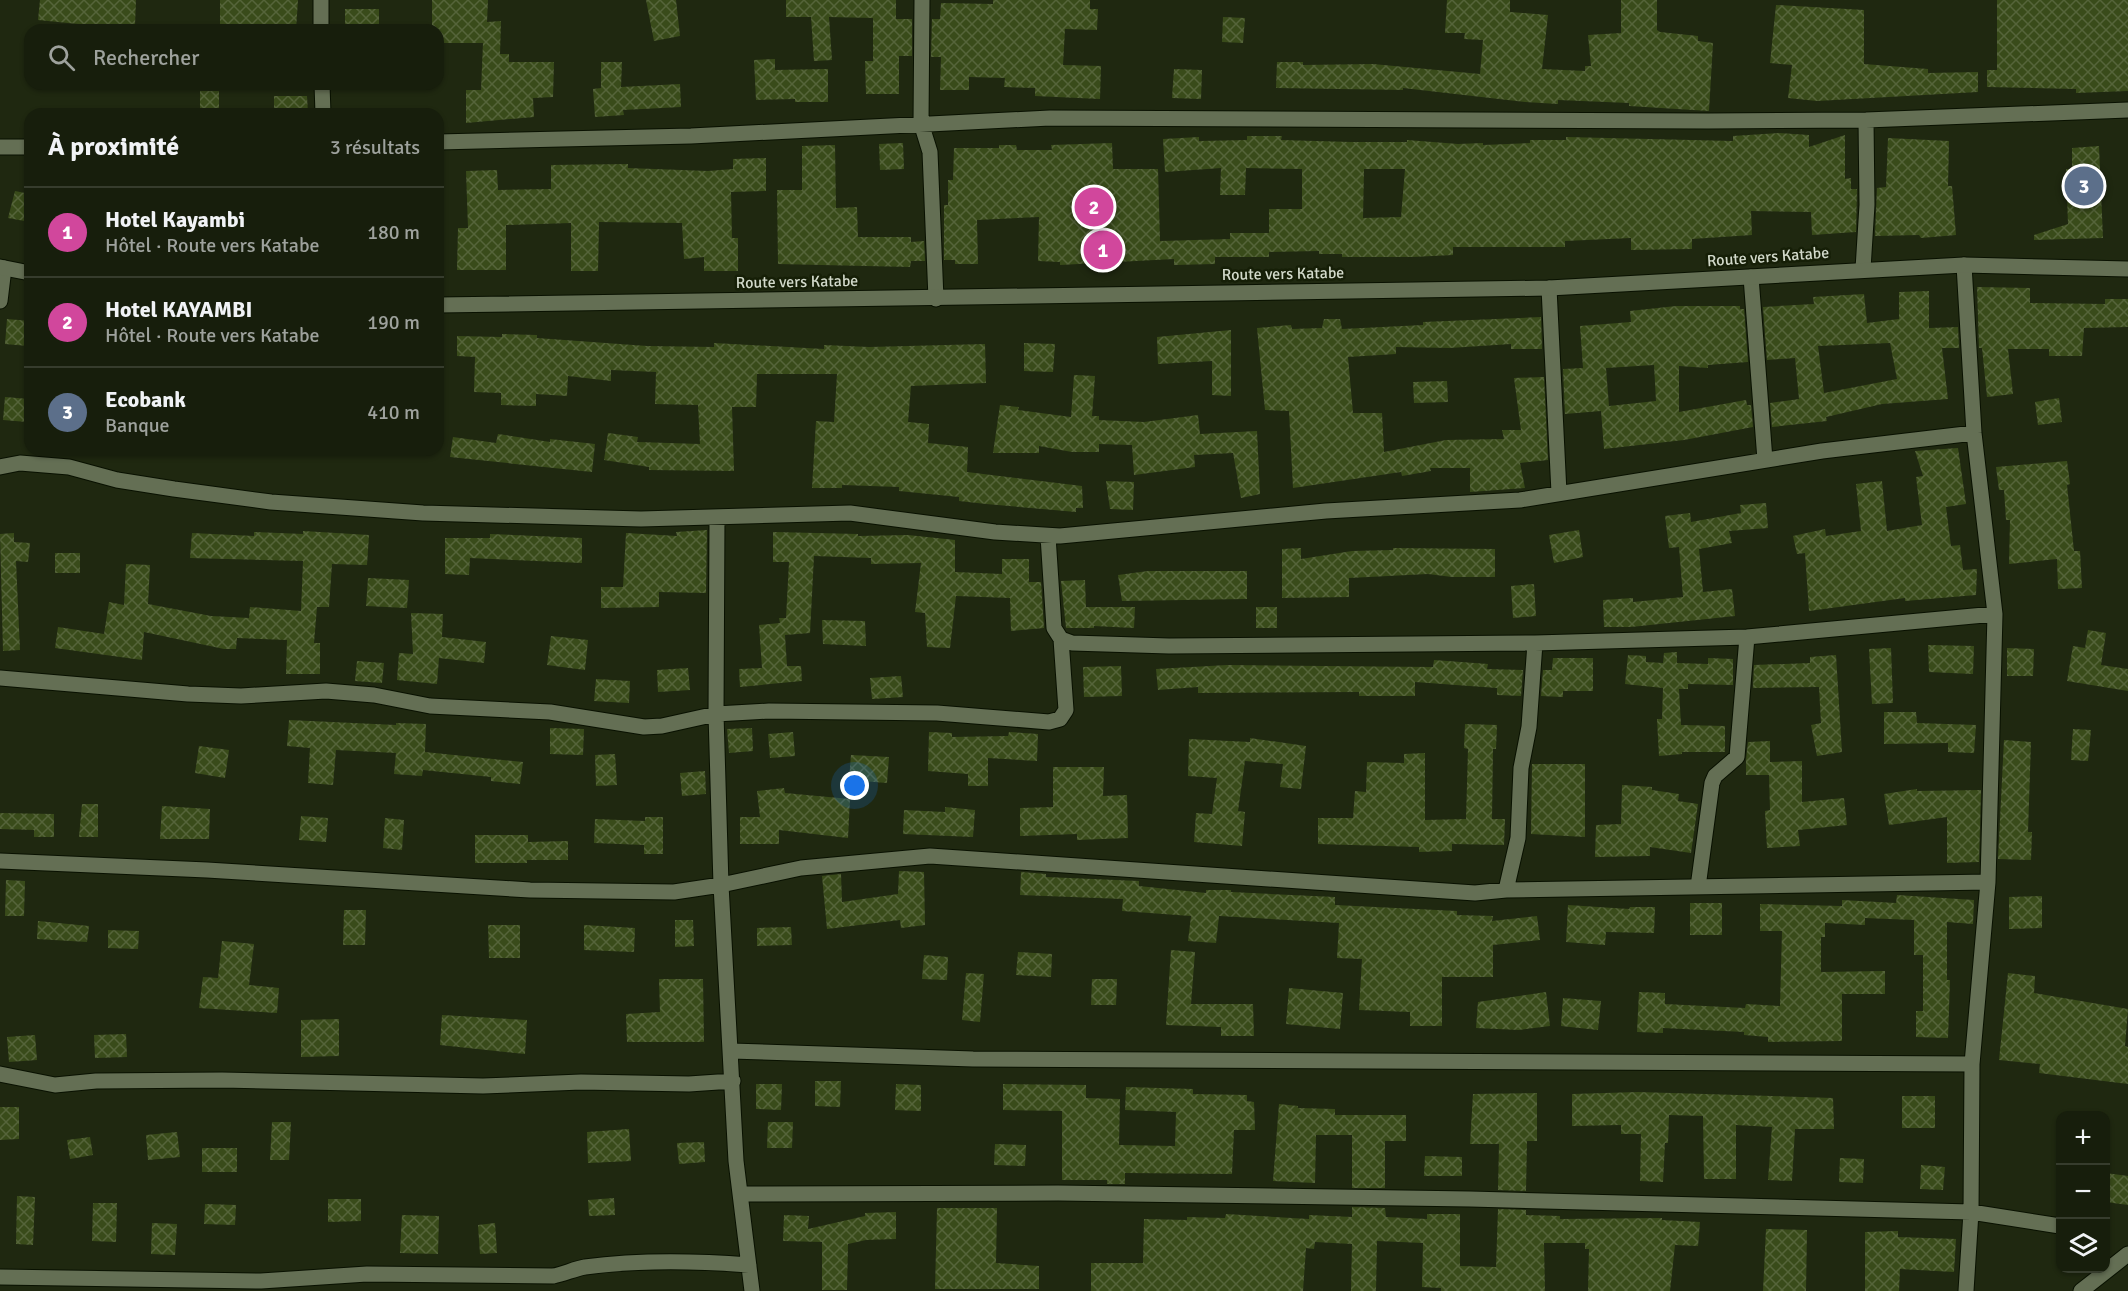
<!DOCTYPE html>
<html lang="fr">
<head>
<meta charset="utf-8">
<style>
  body { margin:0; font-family:Signika,sans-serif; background:#242b1a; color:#f1f3f6 }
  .controls { position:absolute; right:18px; bottom:18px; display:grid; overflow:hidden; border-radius:12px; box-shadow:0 2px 4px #0004 }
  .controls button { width:54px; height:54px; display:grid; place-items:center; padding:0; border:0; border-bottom:2px solid #363c2d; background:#171e0c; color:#f1f3f6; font:30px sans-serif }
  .you { position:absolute; left:855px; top:786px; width:21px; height:21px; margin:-15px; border:4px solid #fff; border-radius:50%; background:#1a73e8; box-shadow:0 0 0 9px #1a73e833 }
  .badge { display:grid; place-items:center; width:39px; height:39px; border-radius:50%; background:#1a73e8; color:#fff; font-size:20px; font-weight:700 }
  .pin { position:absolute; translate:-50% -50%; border:3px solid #fff; box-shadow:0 2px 6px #0006 }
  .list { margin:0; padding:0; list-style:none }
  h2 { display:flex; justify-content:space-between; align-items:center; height:78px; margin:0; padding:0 24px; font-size:26px }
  h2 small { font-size:20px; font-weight:400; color:#9ea29d }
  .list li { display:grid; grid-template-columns:39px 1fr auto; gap:18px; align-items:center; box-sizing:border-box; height:90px; padding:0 24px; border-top:2px solid #363c2d }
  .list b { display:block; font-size:22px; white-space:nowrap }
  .list p { margin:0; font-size:20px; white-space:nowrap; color:#9ea29d }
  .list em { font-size:20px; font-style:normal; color:#9ea29d }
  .icon { flex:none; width:33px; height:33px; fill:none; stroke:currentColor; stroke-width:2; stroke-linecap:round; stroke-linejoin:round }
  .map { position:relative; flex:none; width:2128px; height:1291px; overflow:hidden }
  .search { position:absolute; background:#171e0c; box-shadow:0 2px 4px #0004; left:24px; top:24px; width:420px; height:66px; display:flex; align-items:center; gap:15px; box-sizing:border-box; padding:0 21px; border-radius:18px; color:#9ea29d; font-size:22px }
  .panel { position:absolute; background:#171e0c; box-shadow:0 2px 4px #0004; left:24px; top:108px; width:420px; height:348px; border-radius:18px }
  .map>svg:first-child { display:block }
  .building { fill:url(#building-cross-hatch); fill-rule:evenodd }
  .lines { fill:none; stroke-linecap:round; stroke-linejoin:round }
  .minor-casing { stroke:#091100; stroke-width:17 }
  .tertiary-casing { stroke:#091100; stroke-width:17 }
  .minor { stroke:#646f54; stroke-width:15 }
  .tertiary { stroke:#646f54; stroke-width:15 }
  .labels { text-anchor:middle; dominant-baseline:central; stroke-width:5; stroke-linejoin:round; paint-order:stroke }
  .street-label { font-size:16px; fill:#d3dacb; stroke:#161f07 }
</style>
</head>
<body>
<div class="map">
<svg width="2128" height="1291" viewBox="0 0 2128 1291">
  <defs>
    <pattern id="building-cross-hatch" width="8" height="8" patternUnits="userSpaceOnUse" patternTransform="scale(1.5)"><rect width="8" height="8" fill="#394b1a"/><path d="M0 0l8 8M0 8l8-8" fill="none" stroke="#55643a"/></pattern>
  </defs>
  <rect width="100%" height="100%" fill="#1f2810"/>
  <path class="building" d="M40,0H136L135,25L99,24V30H78V24L38,20Z
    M220,0H298L296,30H220Z
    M432,0H488L487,22L501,21L500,54H509V62H554L553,97L533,98L534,117L466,123V90H481L483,43H438V30H432Z
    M646,0H676L680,36L654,41Z
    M786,0H896V19H912V56H899V94H866L865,61H873V18L829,17L832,60L814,61L811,17H786Z
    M993,0H1090V9H1098L1097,30L1065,29L1063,65L1101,66L1100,99L1035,96V88L1004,87L1005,78L969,77V90H940L941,57H931L932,19H940L941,3L993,4Z
    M1447,0H1510V12L1548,15L1542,69L1585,71V66H1591L1588,35L1621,33V0H1657V30L1660,32L1698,36V41L1713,43L1709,111L1629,106V103L1558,100V104L1525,102L1403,88V90L1276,88L1277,62H1303V65L1373,64L1480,74L1483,40L1464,39L1465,33H1445Z
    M1997,0H2128V91L2076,93V89L1987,87V70H1997Z
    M1776,5L1864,10V64L1928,69V73L1978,72V92L1817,101L1788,98L1792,65L1770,63Z
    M345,9H379V30H345Z
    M1223,17L1245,18L1243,43L1222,42Z
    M775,59V70L828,69V102H795V99L756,100L754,60Z
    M601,62H622L621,87L680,84L681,107L623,110L624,115L595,117L593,89L601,88Z
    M1174,69L1202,70L1201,99L1172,98Z
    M200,91H219V114H200Z
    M274,96H307L308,114H274Z
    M1779,133L1809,135V147L1845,135V179L1851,178V189H1857L1856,232L1812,235L1811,212L1751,211L1752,235L1692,239V249L1631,250V238L1565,241V247H1453V255L1413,257H1342V254H1319V251L1269,252V257H1215V264L1174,265V259L1060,265V262L1038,261L1039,217L977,220L978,264H955V260H944V205H948V180H953L954,148H999V145H1016L1017,150H1052L1051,145L1112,143L1113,169H1158L1160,241L1230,239V233H1269V209H1302V169L1246,168L1245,195H1220L1221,168L1165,172L1163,139L1199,137V141L1247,140V136H1282L1281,140L1351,142H1407V140L1458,144L1483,143V145L1530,143V140H1566V137L1733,141V136ZM1364,169H1405L1401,217L1363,218Z
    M1888,138L1949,141L1948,186H1952L1956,235L1921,238L1919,235L1875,236L1877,188L1886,187Z
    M903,143L904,169L880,170L879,144Z
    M835,145L836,208L857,207L858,237H911V242L924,241L925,261H911L910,267L778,264L777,190H802V146Z
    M2099,146L2103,238L2034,240V235L2068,224L2066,169H2072V148Z
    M766,158V191L731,192L732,238H738V271H704V257L684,259L682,223L599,222L598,271H571V223L506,225V270H457L458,228H468L466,171L497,170L498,190L551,189V165L628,164V168L708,171L733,169V159Z
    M15,191L30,194V222L8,218Z
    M1977,287L2030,288V303L2105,304V299H2128V327L2084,328L2082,356H2049V349H2008L2013,394L1987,397L1982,348H1979Z
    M1929,291V328L1958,327L1959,348H1942L1948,399L1882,404L1826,417L1827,421L1772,427L1770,403L1799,399L1795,358L1767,360L1763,307L1814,304L1813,297L1864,294L1867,323L1899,319V292ZM1890,343L1897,379L1824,393L1818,346Z
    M1676,306H1740V309H1744L1748,362L1708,365V368L1679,366V412L1746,400L1747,405H1751L1753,427L1684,440L1604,449L1601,411L1565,414L1563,369L1583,368L1580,326L1631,322L1630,311ZM1654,365L1656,401L1609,406L1606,368Z
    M1541,317L1542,349H1511V344L1450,348L1396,347V354L1348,357L1353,413H1382L1384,452L1446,440L1504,439L1502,430H1521L1514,378L1544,377L1548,460L1520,463L1525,488L1470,492V468H1430L1431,471L1402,476L1401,472L1293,488L1289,411L1265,410L1257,328L1291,325L1292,329L1322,328L1324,319H1340L1342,329L1423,325V322Z
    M7,319L30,321L28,346L5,344Z
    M1231,330V396L1212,395V361L1158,364L1157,337Z
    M502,334L537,335V338L647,346L714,347V343L824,349V345L869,347L985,344L986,383L911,386L908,422L929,424L928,443L968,447L967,472L1082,486L1083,508H1076V512L986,504L959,501V497L899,491V487L842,485V488H812L816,421L834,422L837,374H757L756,407H732L734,471L649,470V467L604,460L608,433L638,437L637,442L700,444L698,405L655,404L656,372L611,370V381L568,376L567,396L536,394V406L501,405V393L474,392L475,357L457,356V336L502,337Z
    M1024,343L1055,344L1053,372L1024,371Z
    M1074,375L1095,376L1092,416H1099V420L1144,422L1198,415L1200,434L1257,431L1260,494L1241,498L1233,453L1194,455L1195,467L1134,475L1132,445L1099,444V452H1072L1039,446V453H993L1000,405L1019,407L1018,410L1071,417Z
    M1447,381L1448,402L1414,403L1413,382Z
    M5,397L29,399L27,422L3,420Z
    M2059,398L2062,422L2038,425L2035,402Z
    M498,434L550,442V439L595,444L592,472L450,457L453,437L496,443Z
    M1958,448L1966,504L1946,507L1951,546L1960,545L1963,570L1977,569L1976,595L1905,601V598L1809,611L1805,553L1797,554L1793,536L1825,529L1826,536L1861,531L1856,484L1882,481L1887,531L1922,525L1916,477L1923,476L1915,451Z
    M2067,461L2070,484L2067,485L2074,551H2080L2082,588L2058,589L2057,559L2009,564L2010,520H2006L2004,490H1999L1996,467Z
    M1106,481L1134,482L1133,510L1110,509Z
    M1766,503L1768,528L1729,531L1732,543L1699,549L1703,592L1732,589L1735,616L1631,627H1604L1603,600L1633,598V602L1683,597L1679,547L1669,548L1665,516L1690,513L1691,522L1741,513L1740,505Z
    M707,530L706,593L659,592V607L601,608V587H623L626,533L677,536L676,532Z
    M1579,530L1583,557L1554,563L1549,535Z
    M303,531L369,535L367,565L332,564L329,607H317L314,643H320V674H286L287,640L237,638L236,649H224L144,632L142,660L55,648L58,627L104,634L109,602L124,605L126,564L150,565L148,604L211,616L249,618L250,607L301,611L303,561L190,558L192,533L254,536V532L303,534Z
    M773,532L858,534V536L908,535L955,540V572L1002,574V559H1029V582H1041L1044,628L1011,631L1010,598L956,596L950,648L927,647L925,613L915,612L921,563L871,564V558L814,556L810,633L785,635L787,666H801L802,681L740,687L739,669L762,668L759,625L780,623L779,618H786L789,562H773Z
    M14,533V542L30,543L28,562L16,561L20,650L3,651L0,534Z
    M490,534L582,538V563L470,558L469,575L445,574V538H490Z
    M1301,548V559L1352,551L1393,550V548L1495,549V577H1452L1428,574L1349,578V597L1282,598V549Z
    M55,553H80V573H55Z
    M1148,571H1247V599L1122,601L1118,575Z
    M368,578L409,580L407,608L366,606Z
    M1085,580L1086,607H1135L1134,628L1094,626V628H1066L1061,581Z
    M1534,584L1536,616L1513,618L1511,586Z
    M1256,607H1277V628H1256Z
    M411,613L443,614L442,637L486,642L484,663L439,658L437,684L397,680L399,653L413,654Z
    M822,620L865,621L866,646L823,644Z
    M2088,630L2106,633L2101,665L2128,669V691L2067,681L2073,646L2085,648Z
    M551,636L588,640L585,670L547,665Z
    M1928,645L1974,646L1973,674L1929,672Z
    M1891,648L1893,703L1872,704L1869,649Z
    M2007,648L2034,649L2033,676H2007Z
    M1677,652V663L1708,664V658L1733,659V685L1688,684V689H1679L1681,725L1725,726V752H1682V754L1659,756L1657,719H1662L1663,688L1625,684L1628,655L1646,656V662L1663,663L1664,653Z
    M1836,655L1842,752L1817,756L1811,725L1821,723L1819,687L1753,688L1754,665L1810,663V657Z
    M1553,658H1593V691H1563V697L1541,696L1543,670H1552Z
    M1434,660L1488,664L1487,669L1523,670L1521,696L1497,695V688L1415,682V696H1359V692L1198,693V687L1158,690L1156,669L1227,665L1433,667Z
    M357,661L384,663L382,683L355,681Z
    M1121,666L1122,696L1084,697L1083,667Z
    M688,668L690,690L658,692L657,670Z
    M901,676L903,697L872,699L870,678Z
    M596,679L630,681L629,703L594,701Z
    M1884,712H1916L1917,723L1976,725L1974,753L1948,752V743L1884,744Z
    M289,720L396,725V723L426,724L425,752L523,762L520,784L491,781V777L423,770L422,776L394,774L396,753L336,750L333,785L308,783L310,748L287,746Z
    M1465,724L1497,725L1496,749H1493L1492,819H1505L1504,845L1452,844V851L1419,852V847L1318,844V818H1353L1355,791L1366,792L1367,762L1404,763V754L1425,753V820L1466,819L1468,749L1464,748Z
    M550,728L584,729L583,755L550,754Z
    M752,728L753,751L729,753L727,729Z
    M2073,729L2091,730L2088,761L2071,760Z
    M793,732L795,756L770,758L768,734Z
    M929,732L952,733V737L1008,736L1009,732L1038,734L1037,761L988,758V786H968V774L928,771Z
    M1250,738L1306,746L1301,789L1280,787L1283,764L1245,761L1238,811L1245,812L1242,846L1194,842L1196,813L1212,814L1217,778L1188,776L1189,739L1250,742Z
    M2004,740L2031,742L2028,832H2032L2031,860L1998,859Z
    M1770,741V762L1802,761V802L1844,798L1847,825L1798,830L1800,846L1767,848L1765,811L1770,810L1769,775H1746V760L1748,742Z
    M199,746L229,750L225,778L195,773Z
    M615,754L617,785L596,786L595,755Z
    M851,755L889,757L887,783L849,780Z
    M1532,764H1585V837L1531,834Z
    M1053,767H1104L1103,796L1127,795L1128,838L1077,840V834L1020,836V808L1053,807Z
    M705,771L706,794L682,796L680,773Z
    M1622,785L1652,787V790L1679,794L1678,801L1698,804L1691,853L1650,847V856L1595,857L1596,825L1621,824Z
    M784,788L785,793L850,799L848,838L779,830V844H740V817H760L757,791Z
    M1917,789V791L1981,790L1979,862L1947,863V817L1889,825L1884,794Z
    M82,804H98V837H79Z
    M162,806L210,809L209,839H160Z
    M945,807L975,810L973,837L903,834L904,810L945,812Z
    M0,813L54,814V837H34V830L0,829Z
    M301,816L328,818L326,842L299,840Z
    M645,817H663V854H644V845L594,843L595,819L645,821Z
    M385,818L404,820L402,850L383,848Z
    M475,835H528V842L568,841V860H527V863H475Z
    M899,871L924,872L925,925L901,928L900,920L827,929L822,876L841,874L842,902L898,894Z
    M1021,872L1046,874V877L1139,881V886L1206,893V890H1231V892L1335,897V905L1457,911V915L1493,916L1492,921L1537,916L1540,940L1493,945V977H1442V1026H1410V1012L1359,1010L1362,959L1337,958L1339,923L1219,916L1216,943L1188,941L1191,916L1122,911L1123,899L1020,895Z
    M6,880L25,881L24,916H5Z
    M1897,895L1974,900L1973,924L1947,922V980H1950L1948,1038L1916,1037V1011H1923V955H1914V920L1865,918V925L1825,923V937H1821V972L1885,971V994H1842V1041L1768,1042V1037L1744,1035V1032L1663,1028V1033L1637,1032L1639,992L1665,993V1004L1745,1008L1746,1004L1780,1006L1782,931H1760V904L1842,906V900L1896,903Z
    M2042,896V928L2009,929V897Z
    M1690,903H1722V935H1690Z
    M1568,905L1629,909L1630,907H1655L1654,933L1606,932L1605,945L1566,942Z
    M344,910H366L365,945H343Z
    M675,920H693L694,946L675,947Z
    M38,921L89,926L87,942L37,939Z
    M488,925H520V958H489Z
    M584,925L635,928L634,952L584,950Z
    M791,927L792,945L757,946V928Z
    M108,930L139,931L138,949L108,948Z
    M222,941L254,944L249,985L279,988L277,1013L199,1008L203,977L218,978Z
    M1171,950L1195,952L1191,1004H1253L1254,1036H1221V1027L1166,1025Z
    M1018,952L1052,954L1051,977L1016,975Z
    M924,955L948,957L947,980L922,979Z
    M966,973L984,974L980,1022L962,1020Z
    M2008,973L2035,976L2034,993L2128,1009L2125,1046L2128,1047V1084L2039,1073L2040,1064L1999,1060Z
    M659,979H703L704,1042H627L626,1014L660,1012Z
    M1092,979H1117L1116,1005H1091Z
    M1289,988L1343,993L1340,1029L1286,1024Z
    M1546,992L1550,1026L1519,1030L1476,1028L1478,1002Z
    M1563,998L1601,1001L1598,1030L1561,1026Z
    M442,1015L527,1020L525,1054L440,1045Z
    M339,1019V1056L301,1057V1020Z
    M126,1034L127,1057L95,1058L94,1035Z
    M35,1035L37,1060L9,1062L7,1037Z
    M815,1081H841L840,1107L815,1106Z
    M756,1084H782L781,1110L756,1109Z
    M896,1084L921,1085V1111L895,1110Z
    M1003,1084L1086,1085V1098L1120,1099L1119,1145L1175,1146L1176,1112L1125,1110L1126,1087L1193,1089V1094L1247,1095V1101L1254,1102L1255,1130H1234L1232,1174L1125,1173V1184H1107V1180H1062V1111L1003,1110Z
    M1638,1092L1833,1098L1834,1129H1795L1792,1181L1768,1180L1772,1127L1736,1125V1179H1704L1703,1116L1669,1115L1668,1143H1665L1663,1182L1640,1181L1641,1134H1621V1125L1572,1126V1094Z
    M1537,1093V1141H1527L1526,1191L1498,1190L1499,1144H1470L1473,1094Z
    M1902,1096H1935V1128H1902Z
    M1279,1104L1298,1106V1108L1335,1109V1115H1406V1141H1385V1188H1352V1135H1316L1315,1183L1273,1181Z
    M0,1107H19V1139L0,1140Z
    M272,1122H291L289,1160H270Z
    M768,1122H793L792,1148H767Z
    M629,1129L631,1161L588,1163L587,1132Z
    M177,1132L180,1157L148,1160L146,1135Z
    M90,1137L93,1155L70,1159L67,1140Z
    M704,1142L705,1162L679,1164L677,1143Z
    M995,1144L1026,1145L1025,1166L994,1165Z
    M202,1148H237V1172H202Z
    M1425,1156L1462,1157V1176H1424Z
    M1840,1158L1864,1159L1863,1183L1839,1182Z
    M1921,1165L1945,1167L1943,1190L1920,1189Z
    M2106,1173L2128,1176V1205L2106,1202Z
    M17,1196L35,1197L33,1245L16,1244Z
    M614,1198L615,1215L589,1216L588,1200Z
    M328,1199H361V1221L328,1222Z
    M93,1203H117L116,1242L92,1241Z
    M205,1204L236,1205L235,1225L204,1224Z
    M1352,1207L1385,1208L1386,1217L1427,1219V1214H1460V1266L1496,1267L1498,1209L1526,1210V1215L1560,1216V1219L1662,1218V1220L1700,1222L1698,1246L1675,1245L1670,1291H1588L1589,1249H1585V1243H1544L1545,1291H1441V1288L1422,1287L1423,1243L1377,1241L1376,1291H1351L1352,1244L1315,1242L1314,1249L1306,1248L1303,1291H1091V1263H1143L1144,1219L1187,1220V1217L1225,1218L1226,1214L1309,1219V1215L1352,1217Z
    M937,1208H997L996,1263L1039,1266V1289H935Z
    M896,1212V1239L866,1240L848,1244L847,1290H822V1242L783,1241L784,1215L809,1216L808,1229L865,1216V1213Z
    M402,1215L439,1216L438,1254L400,1253Z
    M152,1223L177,1224L175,1255L151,1254Z
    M495,1223L497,1253L480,1254L478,1225Z
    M1766,1229L1807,1230L1806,1291H1763Z
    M1898,1231V1237L1956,1239L1954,1272L1900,1269L1899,1291H1865V1232Z"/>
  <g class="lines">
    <g class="minor-casing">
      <path id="minor" d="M321,0V30
        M922,0L921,123L930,152L936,299
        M322,84L323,114
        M438,142L691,136L1050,118L1708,121L1866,120L2128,110
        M0,147H30
        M1964,265L1974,433L1995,614L1988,882L1972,1064L1971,1212L1966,1291
        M1863,269L1867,205L1866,120
        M1751,277L1765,460
        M1549,288L1559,493
        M0,301L4,268
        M0,467L20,463L69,467L117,480L174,489L271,502L423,513L641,519L850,513L995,532L1060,536L1326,511L1520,500L1822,451L1974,433
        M717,518L716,714L721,885L736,1161L752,1291
        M1048,536L1054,628L1061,639L1072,643L1169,646L1535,643L1747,637L1995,614
        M0,678L188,694L241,696L326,691L374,695L430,706L550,712L644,727L662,726L716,714L769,711L937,713L1049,722L1060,719L1066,710L1061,639
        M0,861L207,870L530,890L674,892L721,885L801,868L930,856L1475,893L1506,890L1988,882
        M1698,887L1712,783L1715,776L1737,757L1747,637
        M1506,890L1518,838L1521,768L1529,727L1535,643
        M731,1051L973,1059L1972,1064
        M0,1074L55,1085L96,1081L222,1080L483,1086L581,1082L689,1084L733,1081
        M740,1194L1058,1193L1470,1199L1971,1212L2060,1226
        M0,1277L261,1281L367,1274L553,1276C564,1274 574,1269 585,1267C638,1260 696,1261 749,1265
        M2081,1291L2128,1254"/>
    </g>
    <g class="tertiary-casing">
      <path id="tertiary" d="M0,267L30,273
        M438,305L1549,288L1964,265L2128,269"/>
    </g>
    <use href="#minor" class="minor"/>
    <use href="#tertiary" class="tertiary"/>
  </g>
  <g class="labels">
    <g class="street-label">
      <text transform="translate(1768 257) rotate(-4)">Route vers Katabe</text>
      <text transform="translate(1283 274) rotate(-1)">Route vers Katabe</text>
      <text transform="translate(797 282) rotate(-1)">Route vers Katabe</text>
    </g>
  </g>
</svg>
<div class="controls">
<button>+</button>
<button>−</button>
<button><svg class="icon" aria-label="layers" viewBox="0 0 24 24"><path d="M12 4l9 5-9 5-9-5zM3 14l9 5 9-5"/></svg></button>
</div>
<div class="you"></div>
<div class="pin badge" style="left:1103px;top:250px;background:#d1479c">1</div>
<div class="pin badge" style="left:1094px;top:207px;background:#d1479c">2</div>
<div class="pin badge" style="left:2084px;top:186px;background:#5c6f8a">3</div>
<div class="search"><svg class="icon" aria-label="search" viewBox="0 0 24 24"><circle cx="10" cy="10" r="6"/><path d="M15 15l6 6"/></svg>Rechercher</div>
<section class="panel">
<h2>À proximité<small>3 résultats</small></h2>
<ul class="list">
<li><span class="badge" style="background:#d1479c">1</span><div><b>Hotel Kayambi</b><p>Hôtel · Route vers Katabe</p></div><em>180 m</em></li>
<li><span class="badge" style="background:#d1479c">2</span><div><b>Hotel KAYAMBI</b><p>Hôtel · Route vers Katabe</p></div><em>190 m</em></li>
<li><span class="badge" style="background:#5c6f8a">3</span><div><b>Ecobank</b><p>Banque</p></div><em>410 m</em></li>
</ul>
</section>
</div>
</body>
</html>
